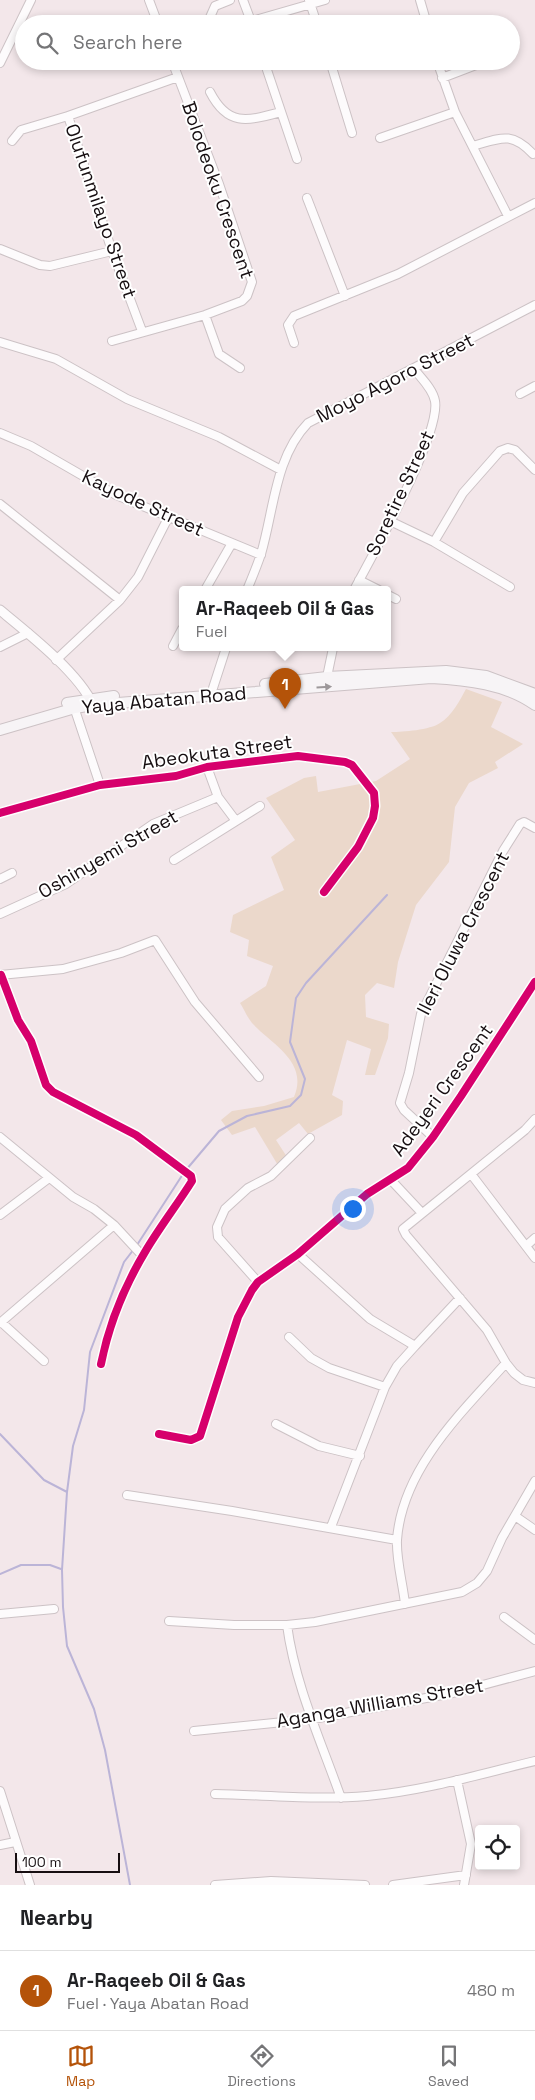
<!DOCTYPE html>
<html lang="en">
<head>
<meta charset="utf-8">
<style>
  body { margin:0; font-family:"Space Grotesk",sans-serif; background:#f6f6f6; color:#202124 }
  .controls { position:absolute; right:15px; bottom:15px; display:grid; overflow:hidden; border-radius:5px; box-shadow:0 2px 8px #0003 }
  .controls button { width:45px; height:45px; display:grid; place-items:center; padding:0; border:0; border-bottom:1px solid #e0e0e0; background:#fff; color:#202124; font:25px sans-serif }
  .scale { position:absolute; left:15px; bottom:12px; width:105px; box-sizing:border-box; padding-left:5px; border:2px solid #160e11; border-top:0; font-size:14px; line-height:18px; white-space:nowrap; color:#160e11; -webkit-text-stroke:4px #fff; paint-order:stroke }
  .you { position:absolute; left:352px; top:1208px; width:18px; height:18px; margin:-12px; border:4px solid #fff; border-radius:50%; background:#1a73e8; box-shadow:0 0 0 8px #1a73e833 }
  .badge { display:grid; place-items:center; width:32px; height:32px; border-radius:50%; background:#b45309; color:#fff; font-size:16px; font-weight:700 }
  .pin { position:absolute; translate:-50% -41px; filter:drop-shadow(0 1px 2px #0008) }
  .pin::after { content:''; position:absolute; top:26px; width:18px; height:15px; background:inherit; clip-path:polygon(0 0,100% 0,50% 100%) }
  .popup { position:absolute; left:179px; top:586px; width:212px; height:65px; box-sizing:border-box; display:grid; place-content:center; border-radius:5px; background:#fff; filter:drop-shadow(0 1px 4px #0005); font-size:16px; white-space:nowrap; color:#757577 }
  .popup b { font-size:19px; color:#202124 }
  .popup::after { content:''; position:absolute; left:50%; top:100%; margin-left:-10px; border:10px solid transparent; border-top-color:#fff }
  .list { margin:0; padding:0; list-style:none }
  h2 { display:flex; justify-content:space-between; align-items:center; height:65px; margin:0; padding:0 20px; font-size:21px }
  h2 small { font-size:16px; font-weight:400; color:#757577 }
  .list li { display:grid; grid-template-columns:32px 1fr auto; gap:15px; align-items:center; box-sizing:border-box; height:80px; padding:0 20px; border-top:1px solid #e0e0e0 }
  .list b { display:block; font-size:19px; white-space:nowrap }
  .list p { margin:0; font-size:16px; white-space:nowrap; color:#757577 }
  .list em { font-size:16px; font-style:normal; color:#757577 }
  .icon { flex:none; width:28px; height:28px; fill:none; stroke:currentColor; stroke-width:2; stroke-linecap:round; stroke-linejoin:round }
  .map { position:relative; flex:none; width:535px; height:1885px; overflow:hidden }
  .search { position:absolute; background:#fff; box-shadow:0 2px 8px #0003; left:15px; right:15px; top:15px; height:55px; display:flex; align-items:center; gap:12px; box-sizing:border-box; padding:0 18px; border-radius:28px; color:#757577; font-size:19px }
  .sheet { height:145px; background:#fff }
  nav { display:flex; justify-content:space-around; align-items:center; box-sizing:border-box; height:70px; border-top:1px solid #e0e0e0; background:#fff; font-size:14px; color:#757577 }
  nav a { display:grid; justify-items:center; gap:2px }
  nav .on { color:#b45309 }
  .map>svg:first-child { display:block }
  .green { fill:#ebd8cb }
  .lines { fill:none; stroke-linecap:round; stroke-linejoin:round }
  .stream { stroke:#bbb4d7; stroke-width:2 }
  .minor-casing { stroke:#ccc2c5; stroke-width:10 }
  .tertiary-casing { stroke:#ccc2c5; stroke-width:11 }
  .secondary-casing { stroke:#ccc2c5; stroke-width:12 }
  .minor { stroke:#fdfbfc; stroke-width:8 }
  .tertiary { stroke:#fdfbfc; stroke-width:9 }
  .secondary { stroke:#f7f4f6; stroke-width:10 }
  .cycleway-casing { stroke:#fff; stroke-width:11 }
  .cycleway { stroke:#d6006c; stroke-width:8 }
  .oneway { fill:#9d989a }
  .labels { text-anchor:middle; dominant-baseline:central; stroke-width:4; stroke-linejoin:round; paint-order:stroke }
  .street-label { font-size:19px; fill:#160e11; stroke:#fff }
</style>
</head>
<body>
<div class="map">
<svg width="535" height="1885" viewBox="0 0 535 1885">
  <rect width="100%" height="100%" fill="#f3e7ea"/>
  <path class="green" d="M466,689L502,702L491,727L523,744L495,762L498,768L469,783L455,807L449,862L416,905L398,962L394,988L377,983L365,995L366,1017L389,1024L388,1038L375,1075H365L371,1049L347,1040L332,1095L343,1101L342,1115L308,1134L299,1123L276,1140L289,1160L279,1167L255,1127L232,1135L221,1120L232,1111L264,1106L294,1097C309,1061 271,1044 252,1023C247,1017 244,1009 240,1003L266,986L273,966L247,956L249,940L230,932L233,915L284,890L271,857L295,840L266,798L304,778L316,776L318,792L376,781L410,759L391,732C403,732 430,730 440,723C452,716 460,700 466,689Z"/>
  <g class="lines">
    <path class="stream" d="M186,1170L219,1131L247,1116L290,1106L301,1095L305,1079L290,1042L296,998L306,983L387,895
      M137,1245L183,1174
      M0,1434L44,1480L67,1492
      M0,1574L21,1565H50L61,1569
      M130,1885L105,1750L94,1709L67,1646L63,1607L62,1570L67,1492L73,1446L84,1410L90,1352L124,1262L134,1249"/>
    <g class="minor-casing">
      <path id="minor" d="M149,0L158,24
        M243,0L252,24
        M309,0L317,24
        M420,0L427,24
        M252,21L325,0
        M75,24L82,22
        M207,24L215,6L230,0
        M192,61L194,65
        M264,61L297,159
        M330,61L352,133
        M437,61L455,112L508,216
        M0,63L31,0
        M442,78L476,65
        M210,92C228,127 247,121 281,112
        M380,138L455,112
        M12,141L21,130L68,116
        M473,146C501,138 511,131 533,154
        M307,198L345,296
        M0,249L40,265L50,266L112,251
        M205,315L219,354L240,368
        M142,331L112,251L68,116L178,77
        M112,341L205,315L242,301L247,296L252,282L219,184L172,61
        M0,342L56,359L127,399L219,437L281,470
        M294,343L288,325L294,316L398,274L535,203
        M520,394L535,386
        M0,433L31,446L116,495L261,555
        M0,504L120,600
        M390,521L434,542L510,587
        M434,542L463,493L500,451L508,448L515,450L535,470
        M359,580L379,590
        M205,590L232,543
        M247,590C252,578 257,566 261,554C274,510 275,457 308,423L535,305
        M354,590C372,556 441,434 435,401C433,389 421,378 414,369
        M388,595L396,599
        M173,646L182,629
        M0,647L28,633
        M56,660L120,600L138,577L168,518
        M327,677L333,648
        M213,688L226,648
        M73,704L100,785
        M207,767L218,797L236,821
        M0,813L100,785L176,776L207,767L298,756L345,762L352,765L374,793L375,806L373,818L358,847L324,892
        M174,860L260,806
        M0,879L12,873
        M0,914L66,884L153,824L218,797
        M0,975L63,969L121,953L155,940L195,1002L259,1077
        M1,975L18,1020L31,1041L46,1085L53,1092L136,1135L191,1176L192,1181C177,1205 159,1228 145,1252C124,1287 109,1324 101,1364
        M535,1119L525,1130L403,1229L406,1235L487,1330L506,1363L514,1373L523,1380L535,1383
        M0,1137L73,1197L94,1209L114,1225L139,1252L144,1253
        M433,1137L404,1110L400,1103L409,1073L421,1014L503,851L520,824L524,822L535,828
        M471,1174L535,1258
        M391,1180L421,1212
        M0,1215L49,1178
        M526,1246L535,1238
        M298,1254L370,1319L415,1346L460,1298
        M258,1282L218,1237L217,1227L225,1209L248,1188L271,1176L310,1138
        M1,1322L44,1361
        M0,1323L114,1225
        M289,1337L311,1358L329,1368L385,1387
        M276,1424L319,1446L360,1456
        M159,1434L191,1440L200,1436L238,1317L252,1290L258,1282L298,1254L367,1194L408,1168L433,1137L461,1096L535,982
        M127,1495L232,1511L397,1540
        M515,1516L535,1530
        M331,1527L385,1387L397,1366L415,1346
        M405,1604C403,1584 396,1560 397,1540C402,1469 461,1413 506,1363
        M0,1614L54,1609
        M504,1617L535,1640
        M169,1621L234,1625H287L315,1622L462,1592L477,1583L487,1571L502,1538L535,1481
        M287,1625C295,1685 321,1741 341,1798
        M194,1731L313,1719L453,1693L535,1671
        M457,1780L471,1844L464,1885
        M0,1791L30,1885
        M215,1794C266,1795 317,1800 367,1796C424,1791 480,1774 535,1761
        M0,1845L15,1842
        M215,1885L271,1881L365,1885
        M393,1885L466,1875"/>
    </g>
    <g class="tertiary-casing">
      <path id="tertiary" d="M0,610C28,633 79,673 93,705"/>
    </g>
    <g class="secondary-casing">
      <path id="secondary" d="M265,684L327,677L446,671L486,676L535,694
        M67,703L114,696
        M0,730L75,708L93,705L431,678C467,680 506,684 535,705"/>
    </g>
    <use href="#minor" class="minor"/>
    <use href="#tertiary" class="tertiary"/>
    <use href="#secondary" class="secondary"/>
    <g class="cycleway-casing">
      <path id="cycleway" d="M0,813L100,785L176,776L207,767L298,756L345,762L352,765L374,793L375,806L373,818L358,847L324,892
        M1,975L18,1020L31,1041L46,1085L53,1092L136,1135L191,1176L192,1181C177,1205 159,1228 145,1252C124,1287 109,1324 101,1364
        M159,1434L191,1440L200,1436L238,1317L252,1290L258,1282L298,1254L367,1194L408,1168L433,1137L461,1096L535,982"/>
    </g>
    <use href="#cycleway" class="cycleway"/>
  </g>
  <defs><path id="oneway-solid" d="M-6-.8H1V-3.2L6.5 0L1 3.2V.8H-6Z" transform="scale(1.25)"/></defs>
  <use class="oneway" href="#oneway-solid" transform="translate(324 687) rotate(-4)"/>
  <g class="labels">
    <g class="street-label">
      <text transform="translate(218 190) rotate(71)">Bolodeoku Crescent</text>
      <text transform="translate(101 211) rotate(71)">Olufunmilayo Street</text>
      <text transform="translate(395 378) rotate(-27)">Moyo Agoro Street</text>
      <text transform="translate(400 493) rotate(-65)">Soretire Street</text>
      <text transform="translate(143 503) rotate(25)">Kayode Street</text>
      <text transform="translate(164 700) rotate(-5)">Yaya Abatan Road</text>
      <text transform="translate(217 752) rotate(-8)">Abeokuta Street</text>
      <text transform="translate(108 854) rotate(-30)">Oshinyemi Street</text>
      <text transform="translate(463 933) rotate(-63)">Ileri Oluwa Crescent</text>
      <text transform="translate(442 1090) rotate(-54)">Adeyeri Crescent</text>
      <text transform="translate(380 1703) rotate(-10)">Aganga Williams Street</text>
    </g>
  </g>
</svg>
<div class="controls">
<button><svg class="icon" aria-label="locate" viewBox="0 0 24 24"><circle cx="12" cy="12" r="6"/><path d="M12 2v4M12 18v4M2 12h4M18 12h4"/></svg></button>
</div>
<div class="scale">100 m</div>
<div class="you"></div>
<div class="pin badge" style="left:285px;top:709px">1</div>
<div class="popup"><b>Ar-Raqeeb Oil &amp; Gas</b>Fuel</div>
<div class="search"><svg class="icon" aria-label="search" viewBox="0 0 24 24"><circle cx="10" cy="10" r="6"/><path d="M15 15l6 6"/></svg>Search here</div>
</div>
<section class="sheet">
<h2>Nearby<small></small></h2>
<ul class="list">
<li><span class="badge">1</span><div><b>Ar-Raqeeb Oil &amp; Gas</b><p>Fuel · Yaya Abatan Road</p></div><em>480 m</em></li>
</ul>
</section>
<nav>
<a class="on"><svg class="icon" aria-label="map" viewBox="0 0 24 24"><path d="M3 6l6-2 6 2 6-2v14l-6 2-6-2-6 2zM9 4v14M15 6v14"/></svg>Map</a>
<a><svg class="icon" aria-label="directions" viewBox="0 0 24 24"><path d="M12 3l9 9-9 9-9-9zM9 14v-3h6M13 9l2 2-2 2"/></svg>Directions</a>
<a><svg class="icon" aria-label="saved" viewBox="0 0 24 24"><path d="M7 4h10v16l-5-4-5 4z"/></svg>Saved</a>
</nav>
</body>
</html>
